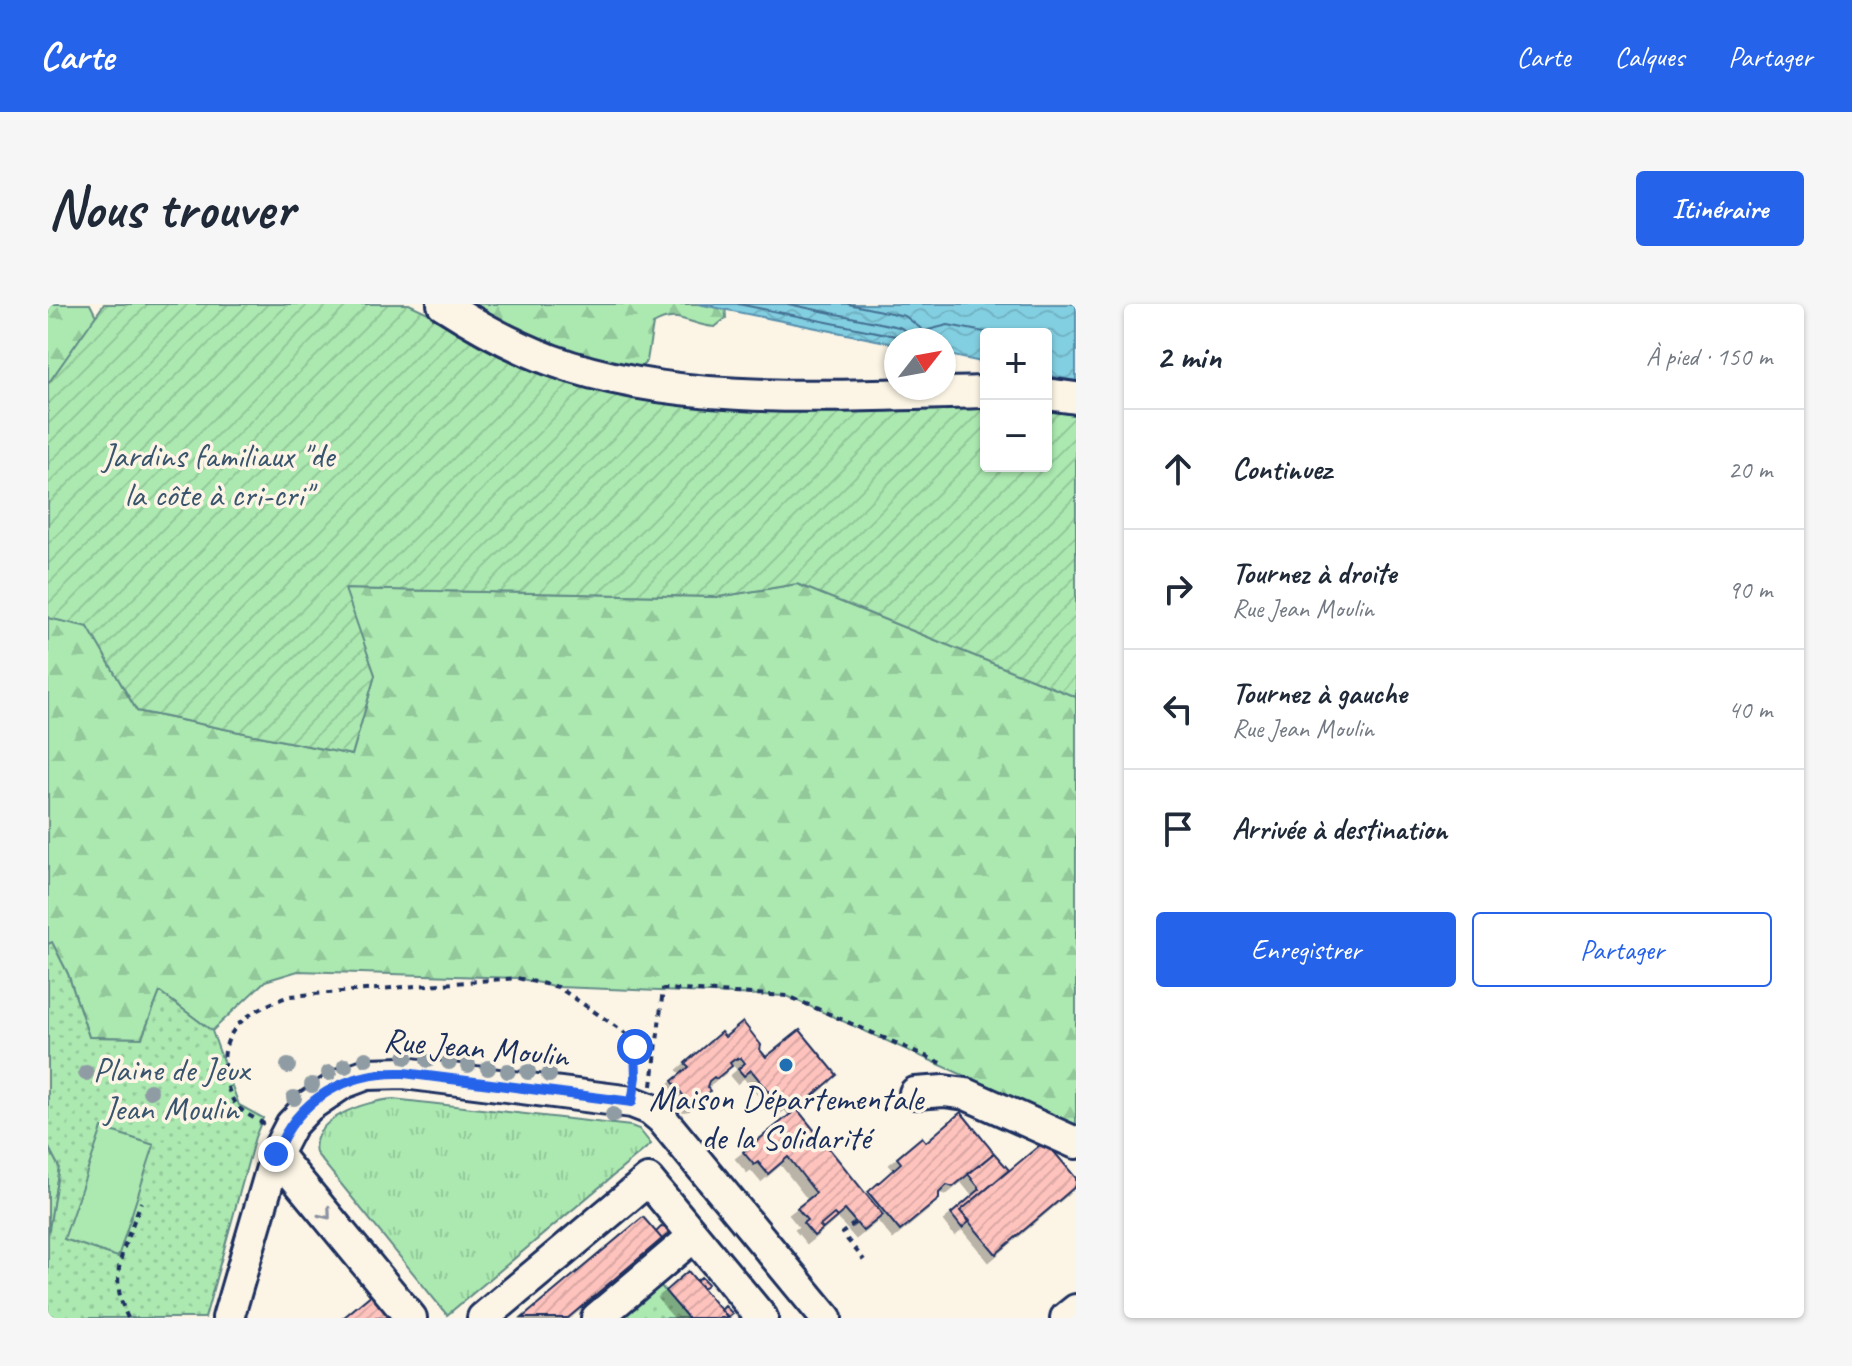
<!DOCTYPE html>
<html lang="fr">
<head>
<meta charset="utf-8">
<style>
  body { margin:0; font-family:Caveat,sans-serif; background:#f6f6f7; color:#1f2937 }
  .controls { position:absolute; right:24px; top:24px; display:grid; overflow:hidden; border-radius:8px; box-shadow:0 2px 6px #0004 }
  .controls button { width:72px; height:72px; display:grid; place-items:center; padding:0; border:0; border-bottom:2px solid #e0e1e3; background:#fff; color:#1f2937; font:40px sans-serif }
  .compass { position:absolute; left:836px; top:24px; width:72px; height:72px; border-radius:50%; background:#fff; box-shadow:0 2px 6px #0004; rotate:59deg }
  .stop { position:absolute; width:24px; height:24px; margin:-18px; border:6px solid #2563eb; border-radius:50%; background:#fff }
  .stop.end { background:#2563eb; border-color:#fff; box-shadow:0 2px 8px #0008 }
  .list { margin:0; padding:0; list-style:none }
  h2 { display:flex; justify-content:space-between; align-items:center; height:104px; margin:0; padding:0 32px; font-size:34px }
  h2 small { font-size:26px; font-weight:400; color:#747a83 }
  .list li { display:grid; grid-template-columns:52px 1fr auto; gap:24px; align-items:center; box-sizing:border-box; height:120px; padding:0 32px; border-top:2px solid #e0e1e3 }
  .list b { display:block; font-size:30px; white-space:nowrap }
  .list p { margin:0; font-size:26px; white-space:nowrap; color:#747a83 }
  .list em { font-size:26px; font-style:normal; color:#747a83 }
  .actions { display:flex; gap:16px; padding:24px 32px }
  .actions a { flex:1; padding:18px 0; border:2px solid #2563eb; border-radius:8px; text-align:center; font-size:28px; color:#2563eb }
  .actions .main { background:#2563eb; color:#fff }
  .icon { flex:none; width:44px; height:44px; fill:none; stroke:currentColor; stroke-width:2; stroke-linecap:round; stroke-linejoin:round }
  .map { position:relative; flex:none; width:1028px; height:1014px; overflow:hidden; border-radius:8px }
  header { display:flex; align-items:center; gap:48px; box-sizing:border-box; height:112px; padding:0 40px; background:#2563eb; color:#fff }
  header strong { font-size:38px }
  nav { display:flex; gap:44px; margin-inline-start:auto; font-size:28px }
  .intro { display:flex; align-items:center; justify-content:space-between; box-sizing:border-box; height:192px; padding:0 48px }
  h1 { margin:0; font-size:56px }
  .button { padding:20px 36px; border-radius:8px; background:#2563eb; color:#fff; font-size:28px; font-weight:700 }
  main { display:flex; gap:48px; padding:0 48px }
  aside { flex:1; background:#fff; border-radius:8px; box-shadow:0 2px 6px #0004 }
  .map>svg:first-child { display:block }
  .grass { fill:url(#grass-tufts); stroke:#638c87; stroke-width:2 }
  .forest { fill:url(#forest-firs); stroke:#638c87; stroke-width:2 }
  .park { fill:url(#park-dots); stroke:#638c87; stroke-width:2 }
  .garden { fill:url(#garden-furrows); stroke:#638c87; stroke-width:2 }
  .pitch { fill:#abe9b0; stroke:#638c87; stroke-width:2 }
  .water { fill:url(#water-waves); stroke:#598fad; stroke-width:2 }
  .lines { fill:none; stroke-linecap:round; stroke-linejoin:round }
  .shore { stroke:#446f92; stroke-width:2 }
  .building { fill:url(#building-hatch); stroke:#1b2f5e; stroke-width:2; filter:url(#shadow) }
  .minor-casing { stroke:#1b2f5e; stroke-width:36 }
  .path { stroke:#1b2f5e; stroke-width:4; stroke-dasharray:6 6; stroke-linecap:butt }
  .minor { stroke:#fcf5e5; stroke-width:30 }
  .tree { fill:#909ca4 }
  .oneway { stroke:#8c92a2 }
  .route { stroke:#2563eb; stroke-width:10 }
  .poi-dot { fill:#1f6fb2; stroke:#fcf5e5; stroke-width:3 }
  .labels { text-anchor:middle; dominant-baseline:central; stroke-width:7; stroke-linejoin:round; paint-order:stroke }
  .park-label { font-size:34px; fill:#38546e; stroke:#fcf5e5 }
  .street-label { font-size:34px; fill:#1b2f5e; stroke:#fcf5e5 }
  .poi-label { font-size:34px; fill:#1b2f5e; stroke:#fcf5e5 }
</style>
</head>
<body>
<header>
<strong>Carte</strong>
<nav><a>Carte</a><a>Calques</a><a>Partager</a></nav>
</header>
<div class="intro"><h1>Nous trouver</h1><a class="button">Itinéraire</a></div>
<main>
<div class="map">
<svg width="1028" height="1014" viewBox="0 0 1028 1014">
  <defs>
    <pattern id="grass-tufts" width="24" height="20" patternUnits="userSpaceOnUse" patternTransform="scale(2)"><rect width="24" height="20" fill="#abe9b0"/><path d="M3 7l-1-3M5 7V3M7 7l1-3M15 17l-1-3M17 17v-4M19 17l1-3" fill="none" stroke="#93c89a"/></pattern>
    <pattern id="forest-firs" width="22" height="20" patternUnits="userSpaceOnUse" patternTransform="scale(2)"><rect width="22" height="20" fill="#abe9b0"/><path d="M5 1l3.5 6h-7zM16 11l3.5 6h-7z" fill="#93c89a"/></pattern>
    <pattern id="park-dots" width="8" height="8" patternUnits="userSpaceOnUse" patternTransform="scale(2)"><rect width="8" height="8" fill="#abe9b0"/><path d="M2 2h.1M6 6h.1" fill="none" stroke="#93c89a" stroke-width="1.8" stroke-linecap="round"/></pattern>
    <pattern id="garden-furrows" width="10" height="10" patternUnits="userSpaceOnUse" patternTransform="scale(2)"><rect width="10" height="10" fill="#abe9b0"/><path d="M-1 1l2-2M0 10L10 0M9 11l2-2" fill="none" stroke="#93c89a"/></pattern>
    <pattern id="water-waves" width="16" height="10" patternUnits="userSpaceOnUse" patternTransform="scale(2)"><rect width="16" height="10" fill="#82cfe1"/><path d="M0 5q4-4 8 0t8 0" fill="none" stroke="#70b2c3"/></pattern>
    <pattern id="building-hatch" width="6" height="6" patternUnits="userSpaceOnUse" patternTransform="scale(2)"><rect width="6" height="6" fill="#ffc3bd"/><path d="M-1 1l2-2M0 6l6-6M5 7l2-2" fill="none" stroke="#daa8a5"/></pattern>
    <filter id="shadow"><feDropShadow dx="-7" dy="7" stdDeviation="0" flood-color="#0004"/></filter>
  </defs>
  <rect width="100%" height="100%" fill="#fcf5e5"/>
  <filter id="ink" filterUnits="userSpaceOnUse"><feTurbulence type="fractalNoise" baseFrequency=".0125" numOctaves="2"/><feDisplacementMap in="SourceGraphic" scale="16" xChannelSelector="R" yChannelSelector="G"/><feConvolveMatrix kernelMatrix="1 2 1 2 8 2 1 2 1" color-interpolation-filters="sRGB"/></filter>
  <g filter="url(#ink)">
    <path class="grass" d="M345,795L583,822L591,825L603,840L399,1011L268,849C261,814 319,797 345,795Z"/>
    <path class="forest" d="M0,0H42L48,12L0,80Z
      M421,0H677L678,14L667,23C639,21 631,5 605,20L599,57L589,67H540Z
      M749,280L1028,393V822L739,692L510,683L469,674L250,667L217,677L164,727L112,688L94,734L41,733L20,670L4,639L0,640V314L40,322L89,407L304,451L327,371L296,285L670,293Z
      M0,842L11,863L0,932Z"/>
    <path class="park" d="M4,638L20,670L41,733L94,734L112,688L164,727L191,801L215,814L207,833L157,1014H0V932L11,863L0,842V640Z
      M602,969L640,1014H549Z"/>
    <path class="garden" d="M56,0H361L505,68L938,100V162H998V100L1028,103V393L749,280L670,293L297,285L327,371L304,451L89,407L40,323L0,314V80Z"/>
    <path class="pitch" d="M54,824L106,841L70,953L16,935Z"/>
    <path class="water" d="M650,0H1028V77L998,71V30H938V59L896,50V36H848V40Z"/>
    <g class="lines">
      <path class="shore" d="M690,0L848,32L854,36
        M740,0L851,23L859,27L865,36
        M800,0L857,12L876,27L900,21L946,30"/>
    </g>
    <path class="building" d="M695,718L713,741L712,746L718,753L752,726L789,771L749,805L744,798L735,805L703,766L696,772L690,765L697,759L693,754L687,755L682,759L684,762L668,775L666,773L661,777L659,783L662,787L655,794L652,792L648,799L642,800L624,777L641,763L637,759L673,728L677,733Z
      M749,805L835,911L815,927L797,906L789,913L786,910L772,922L775,925L766,932L755,919L759,916L749,904L768,889L740,853L720,870L710,858L706,861L695,848Z
      M913,808L946,849L905,883L899,881L891,889V895L852,927L820,888L853,859L849,854L874,833L878,838Z
      M997,837L1028,874V882L948,950L912,907Z
      M946,849L961,866L912,907L922,917L914,924L903,910L932,885L920,870Z
      M786,910L789,913L775,925L772,922Z
      M595,913L614,935L520,1014H474Z
      M613,923L621,924L624,927L614,935L608,928Z
      M640,967L673,1006L679,1014H640L617,987Z
      M653,973L660,980L655,984L648,977Z
      M324,990L342,1011L338,1014H295Z
      M677,1002L685,1010L680,1014L673,1006Z"/>
    <g class="lines">
      <g class="minor-casing">
        <path id="minor" d="M395,0C426,20 468,43 503,56C633,104 801,91 938,88
          M998,90L1028,94
          M867,789L896,787L918,790L1028,839
          M228,850L363,1014
          M180,1014L228,850L243,821L261,802L295,779L319,770L356,769L584,798L602,805L614,815L778,1014
          M435,1014L600,876L714,1014
          M549,1014L646,932
          M1018,1014L1028,1006"/>
      </g>
      <path class="path" d="M604,782L615,685L740,692L898,761
        M216,820C208,815 197,810 190,803C183,796 180,784 178,775C168,725 200,707 242,692L469,674L510,683L582,732L587,743V776
        M807,919L794,929L816,956
        M80,1014C58,970 78,941 93,898"/>
      <use href="#minor" class="minor"/>
    </g>
    <g class="tree">
      <circle cx="358" cy="753" r="8"/>
      <circle cx="318" cy="755" r="8"/>
      <circle cx="380" cy="756" r="8"/>
      <circle cx="401" cy="758" r="8"/>
      <circle cx="420" cy="761" r="8"/>
      <circle cx="240" cy="762" r="8"/>
      <circle cx="297" cy="762" r="8"/>
      <circle cx="440" cy="764" r="8"/>
      <circle cx="460" cy="767" r="8"/>
      <circle cx="480" cy="768" r="8"/>
      <circle cx="38" cy="769" r="8"/>
      <circle cx="281" cy="769" r="8"/>
      <circle cx="501" cy="771" r="8"/>
      <circle cx="264" cy="781" r="8"/>
      <circle cx="102" cy="787" r="8"/>
      <circle cx="246" cy="794" r="8"/>
      <circle cx="565" cy="811" r="8"/>
    </g>
    <defs><path id="oneway-chevron" d="M-2-3.5L2.5 0L-2 3.5" fill="none" stroke-width="1.6" stroke-linecap="round" stroke-linejoin="round" transform="scale(2)"/></defs>
    <use class="oneway" href="#oneway-chevron" transform="translate(278 910) rotate(50)"/>
  </g>
  <g class="lines" filter="url(#ink)">
    <path class="route" d="M228,850C249,795 299,767 356,769L584,798L588,773L587,743"/>
  </g>
  <circle class="poi-dot" cx="738" cy="761" r="8"/>
  <g class="labels">
    <g class="park-label">
      <text x="170" y="151">Jardins familiaux "de<tspan x="170" dy="39">la côte à cri-cri"</tspan></text>
      <text x="123" y="765">Plaine de Jeux<tspan x="123" dy="39">Jean Moulin</tspan></text>
    </g>
    <g class="street-label">
      <text transform="translate(428 743) rotate(5)">Rue Jean Moulin</text>
    </g>
    <g class="poi-label">
      <text x="738" y="794">Maison Départementale<tspan x="738" dy="39">de la Solidarité</tspan></text>
    </g>
  </g>
</svg>
<div class="controls">
<button>+</button>
<button>−</button>
</div>
<svg class="compass" viewBox="-18 -18 36 36"><path d="M0-13l5 13h-10z" fill="#e53935"/><path d="M0 13l5-13h-10z" fill="#747a83"/></svg>
<div class="stop" style="left:587px;top:743px"></div>
<div class="stop end" style="left:228px;top:850px"></div>
</div>
<aside>
<h2>2 min<small>À pied · 150 m</small></h2>
<ul class="list">
<li><svg class="icon" aria-label="ahead" viewBox="0 0 24 24"><path d="M12 20V5M6 11l6-6 6 6"/></svg><div><b>Continuez</b></div><em>20 m</em></li>
<li><svg class="icon" aria-label="right" viewBox="0 0 24 24"><path d="M7 20v-9h11M14 6l5 5-5 5"/></svg><div><b>Tournez à droite</b><p>Rue Jean Moulin</p></div><em>90 m</em></li>
<li><svg class="icon" aria-label="left" viewBox="0 0 24 24"><path d="M17 20v-9H6M10 6l-5 5 5 5"/></svg><div><b>Tournez à gauche</b><p>Rue Jean Moulin</p></div><em>40 m</em></li>
<li><svg class="icon" aria-label="arrive" viewBox="0 0 24 24"><path d="M6 21V4h12l-3 4 3 4H6"/></svg><div><b>Arrivée à destination</b></div></li>
</ul>
<div class="actions"><a class="main">Enregistrer</a><a>Partager</a></div>
</aside>
</main>
</body>
</html>
